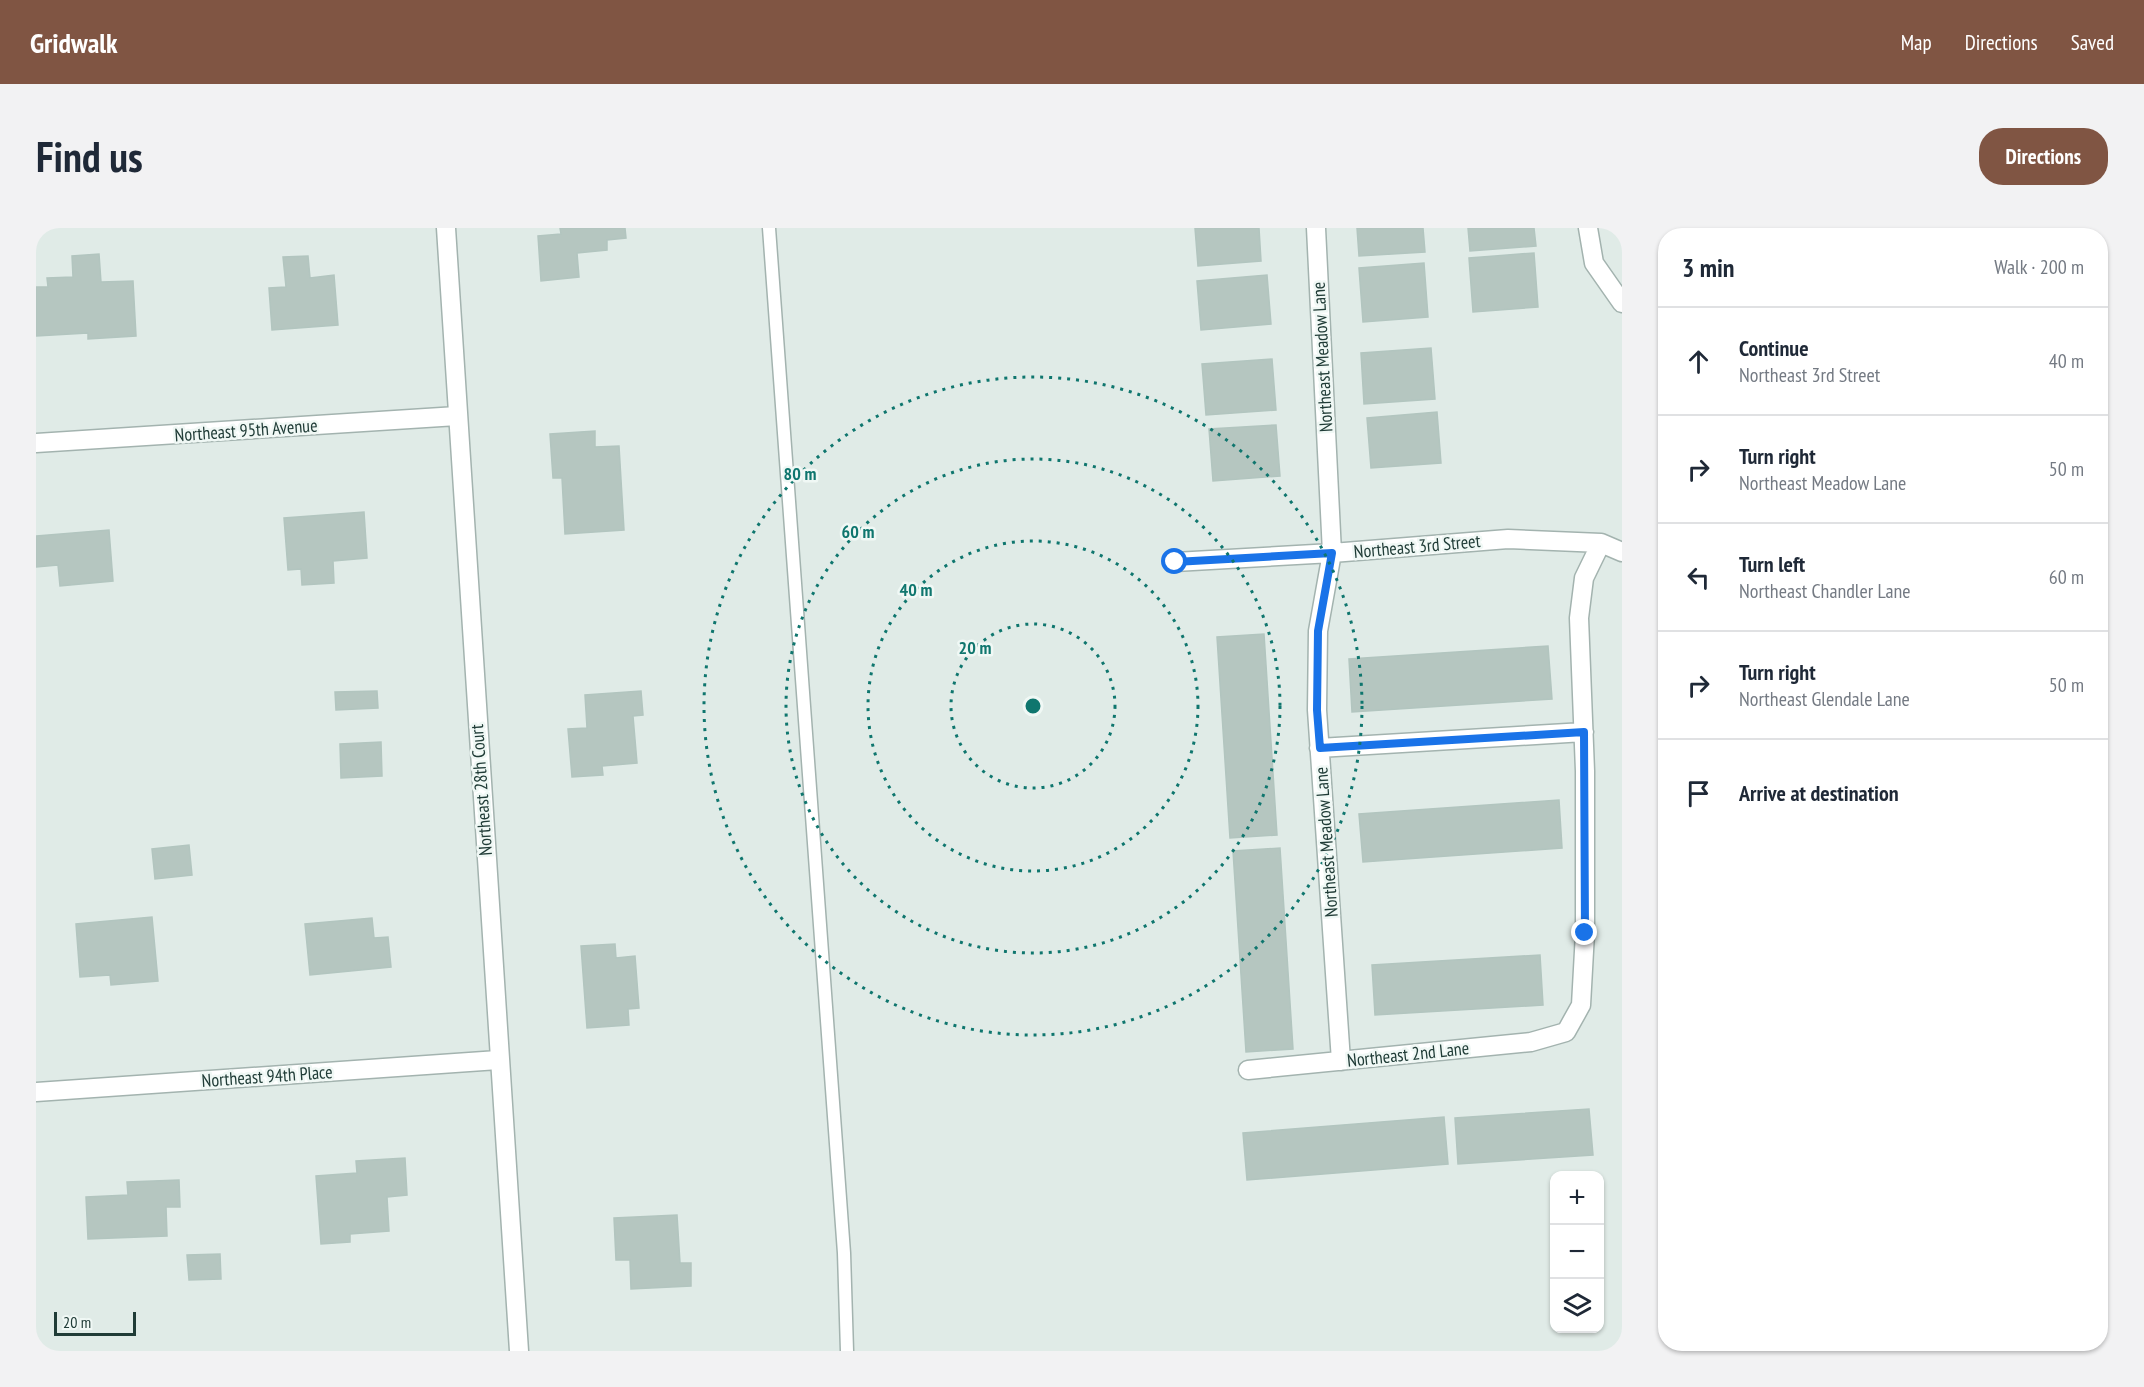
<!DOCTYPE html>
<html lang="en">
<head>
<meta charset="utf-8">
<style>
  body { margin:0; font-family:"PT Sans Narrow",sans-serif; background:#f2f2f3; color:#1f2937 }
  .controls { position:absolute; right:18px; bottom:18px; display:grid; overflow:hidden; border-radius:12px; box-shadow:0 2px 4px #0004 }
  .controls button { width:54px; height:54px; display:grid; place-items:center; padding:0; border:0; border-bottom:2px solid #e0e1e3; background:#fff; color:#1f2937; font:30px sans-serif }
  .scale { position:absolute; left:18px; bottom:15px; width:82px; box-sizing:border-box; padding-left:6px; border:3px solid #203c37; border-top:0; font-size:16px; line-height:21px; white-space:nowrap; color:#203c37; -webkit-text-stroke:4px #f0f8f5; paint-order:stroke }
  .stop { position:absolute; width:18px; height:18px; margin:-14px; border:4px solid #1a73e8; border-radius:50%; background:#fff }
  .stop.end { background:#1a73e8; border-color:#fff; box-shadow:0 2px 6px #0008 }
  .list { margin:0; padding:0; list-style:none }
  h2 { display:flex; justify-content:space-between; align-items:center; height:78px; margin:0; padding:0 24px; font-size:26px }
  h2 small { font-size:20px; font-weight:400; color:#747a83 }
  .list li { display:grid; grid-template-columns:39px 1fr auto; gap:18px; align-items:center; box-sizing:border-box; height:108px; padding:0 24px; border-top:2px solid #e0e1e3 }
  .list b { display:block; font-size:22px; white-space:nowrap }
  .list p { margin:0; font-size:20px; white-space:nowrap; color:#747a83 }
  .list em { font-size:20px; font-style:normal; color:#747a83 }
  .icon { flex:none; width:33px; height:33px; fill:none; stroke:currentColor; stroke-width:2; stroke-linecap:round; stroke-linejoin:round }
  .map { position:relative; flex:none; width:1586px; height:1123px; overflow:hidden; border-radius:24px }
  header { display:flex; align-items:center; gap:36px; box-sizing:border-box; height:84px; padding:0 30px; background:#805543; color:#fff }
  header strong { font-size:28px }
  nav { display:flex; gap:33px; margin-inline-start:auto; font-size:21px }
  .intro { display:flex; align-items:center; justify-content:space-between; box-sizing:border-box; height:144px; padding:0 36px }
  h1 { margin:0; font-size:42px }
  .button { padding:15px 27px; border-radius:24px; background:#805543; color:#fff; font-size:21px; font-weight:700 }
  main { display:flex; gap:36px; padding:0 36px }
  aside { flex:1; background:#fff; border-radius:24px; box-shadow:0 2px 4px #0004 }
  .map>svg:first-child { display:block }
  .building { fill:#b5c6c0; stroke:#b2c5bf; stroke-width:1.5 }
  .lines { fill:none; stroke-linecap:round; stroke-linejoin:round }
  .lane-casing { stroke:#a3b3af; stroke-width:15 }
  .street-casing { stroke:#a3b3af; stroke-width:21 }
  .lane { stroke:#fff; stroke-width:12 }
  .street { stroke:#fff; stroke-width:18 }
  .route { stroke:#1a73e8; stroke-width:8 }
  .ring { fill:none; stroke:#0f766e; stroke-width:3; stroke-dasharray:3 6 }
  .labels { text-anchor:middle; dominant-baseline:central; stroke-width:5; stroke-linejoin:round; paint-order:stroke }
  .street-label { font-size:18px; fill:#203c37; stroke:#f0f8f5 }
  .centre { fill:#0f766e; stroke:#f0f8f5; stroke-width:3 }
  .ring-label { font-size:18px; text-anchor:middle; font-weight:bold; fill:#0f766e; stroke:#f0f8f5; stroke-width:5; stroke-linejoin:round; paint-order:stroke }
</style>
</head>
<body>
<header>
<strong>Gridwalk</strong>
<nav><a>Map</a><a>Directions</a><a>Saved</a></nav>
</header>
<div class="intro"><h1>Find us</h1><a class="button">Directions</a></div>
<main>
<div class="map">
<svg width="1586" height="1123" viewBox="0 0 1586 1123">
  <rect width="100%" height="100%" fill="#e0ebe7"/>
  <path class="building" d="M524,0H589L590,10L571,12V22L541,25L543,49L505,53L502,8L525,6Z
    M1159,0H1223L1225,33L1162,38Z
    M1321,0H1387L1389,24L1323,28Z
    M1432,0H1498L1500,18L1434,23Z
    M1498,25L1502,79L1437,84L1433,30Z
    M63,26L65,54L97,53L100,108L52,111V105L0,108V59H12L11,50L37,49L36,28Z
    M272,28L274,50L298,47L302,97L236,102L233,60L250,59L247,29Z
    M1388,35L1392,89L1327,94L1323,40Z
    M1231,47L1235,96L1165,102L1161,53Z
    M1395,120L1399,171L1328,176L1325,125Z
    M1236,131L1240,182L1170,187L1166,136Z
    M1401,184L1405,235L1335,240L1331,190Z
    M1240,197L1244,248L1177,253L1173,201Z
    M559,203V219L583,218L588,302L529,306L526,250H517L514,206Z
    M328,284L331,330L297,333L298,355L266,357L265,341L252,342L248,290Z
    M73,302L77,353L24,358L22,337L0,339V308Z
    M1228,406L1241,607L1194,610L1181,409Z
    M1512,418L1516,471L1316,484L1313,431Z
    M341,463L342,480L300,482L299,464Z
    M605,463L607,487L597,488L601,535L566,538L567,547L536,549L532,501L551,500L549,467Z
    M345,514L346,548L305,550L304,516Z
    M1523,572L1526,620L1327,634L1323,586Z
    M153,617L156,647L119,651L116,621Z
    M1244,620L1257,821L1210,824L1197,623Z
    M116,689L122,753L75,757L74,747L44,749L40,696Z
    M336,690L338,710L352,709L355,739L274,747L269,696Z
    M579,716L580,730L599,728L603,780L592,781L593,797L551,800L545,718Z
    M1504,727L1507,777L1339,787L1336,737Z
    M1553,881L1557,927L1422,936L1419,890Z
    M1408,889L1412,936L1211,952L1207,905Z
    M369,930L371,967L351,969L353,1003L314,1006V1014L285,1016L280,948L321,945L320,933Z
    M143,952L144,979H130L131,1008L52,1011L50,969L92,967L91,954Z
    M641,987L644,1035H655V1058L595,1061L594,1032H580L578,990Z
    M184,1026L185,1051L153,1052L151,1027Z"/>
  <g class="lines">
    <g class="lane-casing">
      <path id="lane" d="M733,0L808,1025L811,1123"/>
    </g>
    <g class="street-casing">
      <path id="street" d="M410,0L483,1123
        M1280,0L1296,325L1282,403L1281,482L1305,833
        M1552,0L1558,35L1586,75
        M0,215L421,188
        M1139,334L1296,325L1472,311L1565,315L1586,324
        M1283,520L1548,504
        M1212,842L1495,814L1530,804L1545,777L1549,705V543L1543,390L1548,350L1565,315
        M0,864L462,832"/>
    </g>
    <use href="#lane" class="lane"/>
    <use href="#street" class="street"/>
  </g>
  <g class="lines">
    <path class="route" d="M1139,334L1296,325L1282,403L1281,482L1284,520L1548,504L1549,705"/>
  </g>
  <g class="ring">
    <circle cx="997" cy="478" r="82"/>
    <circle cx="997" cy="478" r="165"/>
    <circle cx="997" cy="478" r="247"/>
    <circle cx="997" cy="478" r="329"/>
  </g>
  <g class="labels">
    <g class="street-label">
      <text transform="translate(1286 129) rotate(-93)">Northeast Meadow Lane</text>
      <text transform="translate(210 202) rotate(-4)">Northeast 95th Avenue</text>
      <text transform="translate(1381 318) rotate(-5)">Northeast 3rd Street</text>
      <text transform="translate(445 562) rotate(-94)">Northeast 28th Court</text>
      <text transform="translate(1290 614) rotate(-94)">Northeast Meadow Lane</text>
      <text transform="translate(1372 826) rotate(-6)">Northeast 2nd Lane</text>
      <text transform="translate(231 848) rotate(-4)">Northeast 94th Place</text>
    </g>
  </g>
  <circle cx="997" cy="478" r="9" class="centre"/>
  <g class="ring-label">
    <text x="764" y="252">80 m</text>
    <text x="822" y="310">60 m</text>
    <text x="880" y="368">40 m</text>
    <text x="939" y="426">20 m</text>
  </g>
</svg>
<div class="controls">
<button>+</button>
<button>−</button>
<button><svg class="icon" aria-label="layers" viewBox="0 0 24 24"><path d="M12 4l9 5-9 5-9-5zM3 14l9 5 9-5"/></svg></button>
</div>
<div class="scale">20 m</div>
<div class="stop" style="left:1139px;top:334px"></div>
<div class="stop end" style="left:1549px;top:705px"></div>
</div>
<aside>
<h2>3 min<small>Walk · 200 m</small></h2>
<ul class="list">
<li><svg class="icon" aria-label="ahead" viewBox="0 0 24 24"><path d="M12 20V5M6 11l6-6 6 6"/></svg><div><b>Continue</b><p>Northeast 3rd Street</p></div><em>40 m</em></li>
<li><svg class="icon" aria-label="right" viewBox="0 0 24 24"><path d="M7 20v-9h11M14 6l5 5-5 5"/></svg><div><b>Turn right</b><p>Northeast Meadow Lane</p></div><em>50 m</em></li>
<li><svg class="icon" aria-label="left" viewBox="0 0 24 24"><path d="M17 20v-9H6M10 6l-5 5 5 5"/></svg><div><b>Turn left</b><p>Northeast Chandler Lane</p></div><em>60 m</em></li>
<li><svg class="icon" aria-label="right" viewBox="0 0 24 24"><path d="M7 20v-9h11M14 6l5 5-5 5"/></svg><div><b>Turn right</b><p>Northeast Glendale Lane</p></div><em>50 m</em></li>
<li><svg class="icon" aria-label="arrive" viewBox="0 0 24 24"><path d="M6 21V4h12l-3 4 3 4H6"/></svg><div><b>Arrive at destination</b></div></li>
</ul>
</aside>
</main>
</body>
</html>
